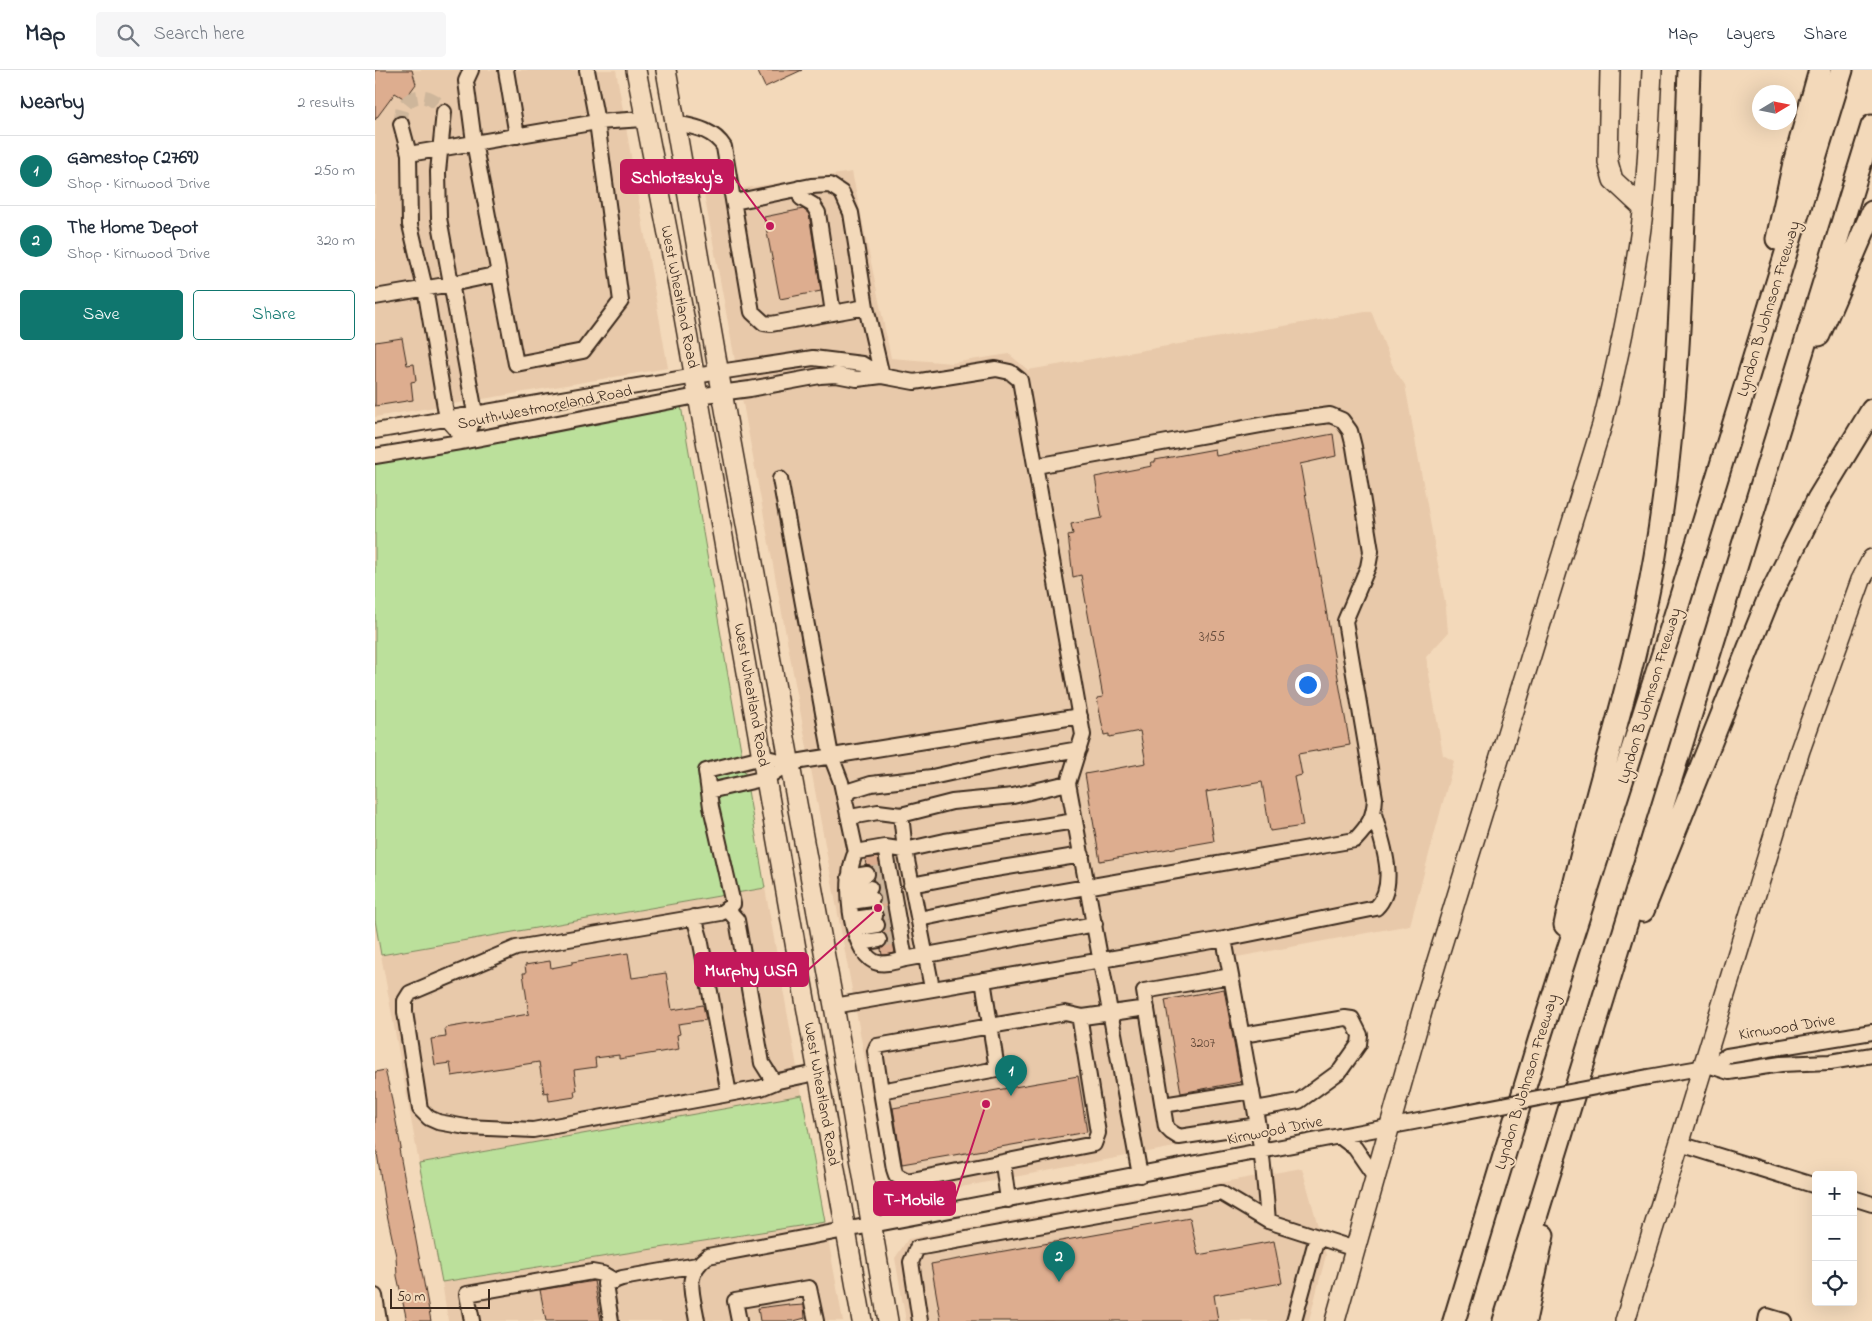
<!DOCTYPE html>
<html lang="en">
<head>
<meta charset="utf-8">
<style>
  body { margin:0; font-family:"Indie Flower",sans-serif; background:#f6f6f7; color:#1f2937 }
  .controls { position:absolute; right:15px; bottom:15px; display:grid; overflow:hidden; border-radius:5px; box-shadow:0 5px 20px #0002 }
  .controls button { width:45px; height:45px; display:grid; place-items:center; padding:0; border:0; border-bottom:1px solid #e0e1e3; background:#fff; color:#1f2937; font:25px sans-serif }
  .compass { position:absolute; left:1377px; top:15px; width:45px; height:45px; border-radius:50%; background:#fff; box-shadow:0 5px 20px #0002; rotate:80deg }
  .scale { position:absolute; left:15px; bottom:12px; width:100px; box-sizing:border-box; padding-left:5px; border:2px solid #3b2a1e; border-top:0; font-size:14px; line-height:18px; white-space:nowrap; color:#3b2a1e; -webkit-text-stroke:4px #f3d9ba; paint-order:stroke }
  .you { position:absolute; left:932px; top:614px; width:18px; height:18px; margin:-12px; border:4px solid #fff; border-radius:50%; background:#1a73e8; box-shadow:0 0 0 8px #1a73e833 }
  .badge { display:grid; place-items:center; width:32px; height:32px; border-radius:50%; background:#0f766e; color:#fff; font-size:16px; font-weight:700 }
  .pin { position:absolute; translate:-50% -41px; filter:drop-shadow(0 1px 2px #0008) }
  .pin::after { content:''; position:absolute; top:26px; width:18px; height:15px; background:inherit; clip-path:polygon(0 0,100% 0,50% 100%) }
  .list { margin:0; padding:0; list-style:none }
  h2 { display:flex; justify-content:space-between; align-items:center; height:65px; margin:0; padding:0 20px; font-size:21px }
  h2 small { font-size:16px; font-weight:400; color:#747a83 }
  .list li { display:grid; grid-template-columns:32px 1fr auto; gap:15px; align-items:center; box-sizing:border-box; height:70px; padding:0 20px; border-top:1px solid #e0e1e3 }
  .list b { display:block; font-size:19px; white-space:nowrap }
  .list p { margin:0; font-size:16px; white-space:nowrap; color:#747a83 }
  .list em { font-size:16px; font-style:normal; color:#747a83 }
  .actions { display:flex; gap:10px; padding:15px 20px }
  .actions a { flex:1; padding:11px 0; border:1px solid #0f766e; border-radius:5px; text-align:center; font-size:18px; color:#0f766e }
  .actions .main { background:#0f766e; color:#fff }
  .icon { flex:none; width:28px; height:28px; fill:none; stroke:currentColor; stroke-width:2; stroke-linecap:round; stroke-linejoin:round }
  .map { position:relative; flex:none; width:1497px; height:1251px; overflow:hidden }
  header { display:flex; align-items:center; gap:30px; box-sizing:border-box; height:70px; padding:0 25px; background:#fff; border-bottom:1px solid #e0e1e3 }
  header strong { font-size:24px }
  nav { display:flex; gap:28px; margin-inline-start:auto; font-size:18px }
  .search { width:350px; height:45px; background:#f6f6f7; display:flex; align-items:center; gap:12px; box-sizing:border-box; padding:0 18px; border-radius:5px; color:#747a83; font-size:19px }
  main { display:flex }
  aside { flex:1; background:#fff }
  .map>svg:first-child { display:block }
  .built { fill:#e8c9aa }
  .green { fill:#bbe09b; stroke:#7b855c }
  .building { fill:#ddad8f; stroke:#3b2a1e }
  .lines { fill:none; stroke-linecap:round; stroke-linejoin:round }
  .minor-tunnel { stroke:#ceb69b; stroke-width:14; stroke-dasharray:14 7; stroke-linecap:butt }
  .minor-casing { stroke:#3b2a1e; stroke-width:18 }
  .major-casing { stroke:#3b2a1e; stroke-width:22 }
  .highway-casing { stroke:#3b2a1e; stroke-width:25 }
  .minor { stroke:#f3d9ba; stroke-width:14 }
  .major { stroke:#f3d9ba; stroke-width:19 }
  .highway { stroke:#f3d9ba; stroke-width:21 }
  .minor-bridge-casing { stroke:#3b2a1e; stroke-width:18; stroke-linecap:butt }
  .minor-bridge { stroke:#f3d9ba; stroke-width:14 }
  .labels { text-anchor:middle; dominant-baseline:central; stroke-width:4; stroke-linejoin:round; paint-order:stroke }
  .number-label { font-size:14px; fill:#644b3a }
  .street-label { font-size:16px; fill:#3b2a1e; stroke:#f3d9ba }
  .leader { fill:none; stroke:#c2185b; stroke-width:2 }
  .callout-dot { fill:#c2185b; stroke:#f3d9ba; stroke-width:2 }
  .callout { fill:#c2185b; stroke:#c2185b; stroke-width:2 }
  .callout-label { font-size:18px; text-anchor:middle; font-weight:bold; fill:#fff }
</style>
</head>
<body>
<header>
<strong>Map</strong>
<div class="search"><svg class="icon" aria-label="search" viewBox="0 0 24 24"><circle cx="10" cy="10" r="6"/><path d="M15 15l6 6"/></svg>Search here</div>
<nav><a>Map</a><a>Layers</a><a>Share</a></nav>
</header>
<main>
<aside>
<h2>Nearby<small>2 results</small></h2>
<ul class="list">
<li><span class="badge">1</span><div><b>Gamestop (2769)</b><p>Shop · Kirnwood Drive</p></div><em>250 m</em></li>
<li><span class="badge">2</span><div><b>The Home Depot</b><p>Shop · Kirnwood Drive</p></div><em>320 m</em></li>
</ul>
<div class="actions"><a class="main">Save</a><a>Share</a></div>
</aside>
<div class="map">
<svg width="1497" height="1251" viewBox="0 0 1497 1251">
  <rect width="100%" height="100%" fill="#f3d9ba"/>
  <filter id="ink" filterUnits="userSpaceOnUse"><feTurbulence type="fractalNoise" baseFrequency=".02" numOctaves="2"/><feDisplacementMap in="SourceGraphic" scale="10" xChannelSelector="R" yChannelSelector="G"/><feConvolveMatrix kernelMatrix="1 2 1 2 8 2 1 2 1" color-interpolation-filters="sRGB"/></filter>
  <g filter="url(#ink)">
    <path class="built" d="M0,0H241L293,298L0,347Z
      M477,102L516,288L577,293L634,284L653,300L996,241L1019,299L1030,315L1071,538L1073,563L1051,587L1068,685L1079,691L1035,855L862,887L891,1060L538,1126L513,1113L329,124Z
      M390,818L427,1025L44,1093L6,885Z
      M927,1098L951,1185L934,1251H531L520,1188L533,1169Z
      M450,1152L468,1251H73L67,1212Z"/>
    <path class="green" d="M305,330L390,818L6,885L0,850V384Z
      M427,1025L450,1152L67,1212L44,1093Z"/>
    <path class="building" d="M0,0H37L41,14L30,29L20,23L0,50Z
      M382,0H427L390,17Z
      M428,139L434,144L446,221L405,229L389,147Z
      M27,268L32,295L39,294L41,311L36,312L38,330L0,336V272Z
      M958,364L961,386L925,394L975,675L923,684L927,705L919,707L928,756L895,761L887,712L831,722L839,771L725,791L710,704L771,693L765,661L734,667V664L729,665L722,628L728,627L706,505L698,507L693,465L698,464L696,454L727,448L720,407L777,396L776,392H780V390L840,379L841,386Z
      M503,787L520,883L511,885H507L506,879L510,876L513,869L507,862L511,854L509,844L504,838L499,837L505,833L506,828L502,822V813L498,810L500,802L496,796L491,795L490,789Z
      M253,883L257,908L291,903L297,940L328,935L331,950L303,954L305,964L302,965L304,979L244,989V985L220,988L221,997L199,1000L202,1021H199L200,1027L174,1031L173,1022L169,1023L164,992L77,1006L75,993L60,995L56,969L71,967L70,958L154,944L148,903H151L150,895L175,891L176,898L197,894V892Z
      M849,919L866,1012L806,1023L790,930Z
      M10,1000L15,1020L26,1078L24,1079L56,1251H32L22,1206L21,1186L10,1135L0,1070V1002Z
      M703,1006L712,1062L527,1094L518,1038Z
      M815,1148L823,1185L899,1171L907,1213L839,1225L843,1251H566L556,1194Z
      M219,1211L226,1251H171L165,1220Z
      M414,1234V1236L429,1235L430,1248L419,1251H385L383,1238Z"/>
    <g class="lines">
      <path class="minor-tunnel" d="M26,54C26,49 26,43 28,38C38,19 61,26 69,42
        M492,804L507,802
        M495,818L509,815
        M497,829L511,827
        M500,846L514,843
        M502,855L515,853
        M504,870L518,868"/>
      <g class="minor-casing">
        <path id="minor" d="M96,0L91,11L99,72L141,294L208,281L246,231L222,52L269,49
          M131,0L142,66
          M69,42L63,102L64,148L100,343L91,371
          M300,53C319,57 338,59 349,77L377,242L389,253L396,254L491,237L507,306
          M26,54L34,84L35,155L50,218L72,349L91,371
          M34,84L222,52L212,0
          M424,118L426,128L438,135L443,143L458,243
          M359,132L436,116L455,115L467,123L476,143L491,237
          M0,227L76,214L124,204
          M0,361L344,302L438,288L487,294L507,306
          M0,386L91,371L322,326L375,319L445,306L461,305L482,309L507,306L539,312L621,299L635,302L645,310L708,665L693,713L765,1105
          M405,409L456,686L466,712L481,782L510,777L530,780L557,918
          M414,693L387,687L331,701L336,737L358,834L346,843L141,878L35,923L30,931V942L45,1039L54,1048L63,1052L91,1057L158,1060L386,1018L403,1011L441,1003
          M334,721L391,708L414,693L705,646
          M469,727L477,720L496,714L557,707L616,694L704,679
          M526,745L530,780L570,771L700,751
          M475,747L503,742L526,745L577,732L638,726L693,713
          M510,777L530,889L720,854
          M481,782C468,805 473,879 500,892C509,896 522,891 530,889
          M474,807L492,804
          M536,815L614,800L707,785
          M474,820L495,818
          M475,832L497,829
          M352,839L362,850L387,993L399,1012
          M319,847L325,868L354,1024
          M478,849L500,846
          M544,849L631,831L980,770C994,755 999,748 1000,728L970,551L993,497L996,481L979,377L975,361L967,350L955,345L902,352L661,396
          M480,859L502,855
          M849,869L1001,838C1024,815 1007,771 999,744
          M484,873L504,870
          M608,910L622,999L506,1021L519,1099L521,1105L532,1111L719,1074L723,1063L705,951L708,947
          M459,936L849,869L856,906
          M867,965L970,948L977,949L985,965L984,974L965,1001L924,1031L880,1039
          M1336,996L1352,986L1497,962
          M1273,1007L1336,996L1354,1002L1406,994L1455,992L1497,985
          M506,1021L500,981L502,976L690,943L708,947L772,938
          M788,1035L877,1021
          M883,1055L804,1067L796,1062L791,1057L769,921L856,906L880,1039C887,1076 890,1113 893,1151L980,1179
          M964,1066L980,1078L1000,1107
          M1305,1074L1441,1116
          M628,1094L633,1130
          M1478,1128L1497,1134
          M0,1226L4,1251
          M97,1251L92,1224L217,1202L228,1204L240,1211
          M236,1251L230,1214L247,1208L322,1195
          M322,1251C318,1224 307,1205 333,1186L1070,1046
          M364,1251L360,1231L434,1218L441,1251
          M545,1251L536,1192L542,1178L846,1123L893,1151
          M919,1251L942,1167
          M1391,1251L1392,1246L1409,1251"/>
      </g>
      <g class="major-casing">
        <path id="major" d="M261,0L308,241L487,1251
          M291,0L353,356L459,936L513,1251
          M1235,0L1233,92L1238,110L1268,138
          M960,1251L1053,920L1227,355C1245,282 1261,208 1269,133C1273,89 1275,44 1277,0
          M1250,1251L1425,680L1486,510L1497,489"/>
      </g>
      <g class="highway-casing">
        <path id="highway" d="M1402,169L1419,93L1445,0
          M1444,265L1497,142
          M1268,841L1393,530L1443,429L1497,340
          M1190,855C1216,731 1259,611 1280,486C1307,326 1308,163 1314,0
          M1079,1251L1166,964L1297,555L1467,0
          M1129,1251L1497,56
          M1150,1251L1168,1165"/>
      </g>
      <use href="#minor" class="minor"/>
      <use href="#major" class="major"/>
      <use href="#highway" class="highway"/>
      <g class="minor-bridge-casing">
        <path id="minor-bridge" d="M1070,1046L1273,1007"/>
      </g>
      <use href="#minor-bridge" class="minor-bridge"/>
    </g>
  </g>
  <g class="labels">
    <g class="number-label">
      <text x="837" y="567">3155</text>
      <text x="828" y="973">3207</text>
    </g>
    <g class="street-label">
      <text transform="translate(304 227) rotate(79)">West Wheatland Road</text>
      <text transform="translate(1394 239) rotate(-73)">Lyndon B Johnson Freeway</text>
      <text transform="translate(170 338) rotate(-11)">South Westmoreland Road</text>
      <text transform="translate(376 625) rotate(80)">West Wheatland Road</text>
      <text transform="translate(1275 626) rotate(-73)">Lyndon B Johnson Freeway</text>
      <text transform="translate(1412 958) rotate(-9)">Kirnwood Drive</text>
      <text transform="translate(1152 1012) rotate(-73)">Lyndon B Johnson Freeway</text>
      <text transform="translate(446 1024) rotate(80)">West Wheatland Road</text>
      <text transform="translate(900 1061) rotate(-11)">Kirnwood Drive</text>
    </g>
  </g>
  <path class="leader" d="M395 156L358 106M503 838L433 900M611 1034L580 1128"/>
  <g class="callout-dot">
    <circle cx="395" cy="156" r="5"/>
    <circle cx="503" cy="838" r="5"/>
    <circle cx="611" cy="1034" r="5"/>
  </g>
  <g class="callout">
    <rect x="246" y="90" width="112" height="33" rx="5"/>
    <rect x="320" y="883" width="113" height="33" rx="5"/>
    <rect x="499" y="1112" width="81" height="33" rx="5"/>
  </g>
  <g class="callout-label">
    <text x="302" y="113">Schlotzsky's</text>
    <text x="376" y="906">Murphy USA</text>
    <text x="539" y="1135">T-Mobile</text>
  </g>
</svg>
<div class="controls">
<button>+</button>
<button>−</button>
<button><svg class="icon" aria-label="locate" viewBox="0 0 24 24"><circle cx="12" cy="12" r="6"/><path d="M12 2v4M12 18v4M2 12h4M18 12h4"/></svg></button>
</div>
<svg class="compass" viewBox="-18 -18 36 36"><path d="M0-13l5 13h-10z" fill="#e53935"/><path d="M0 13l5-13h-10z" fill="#747a83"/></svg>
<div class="scale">50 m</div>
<div class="you"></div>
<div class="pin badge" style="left:636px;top:1026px">1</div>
<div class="pin badge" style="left:684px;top:1212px">2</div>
</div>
</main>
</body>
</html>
